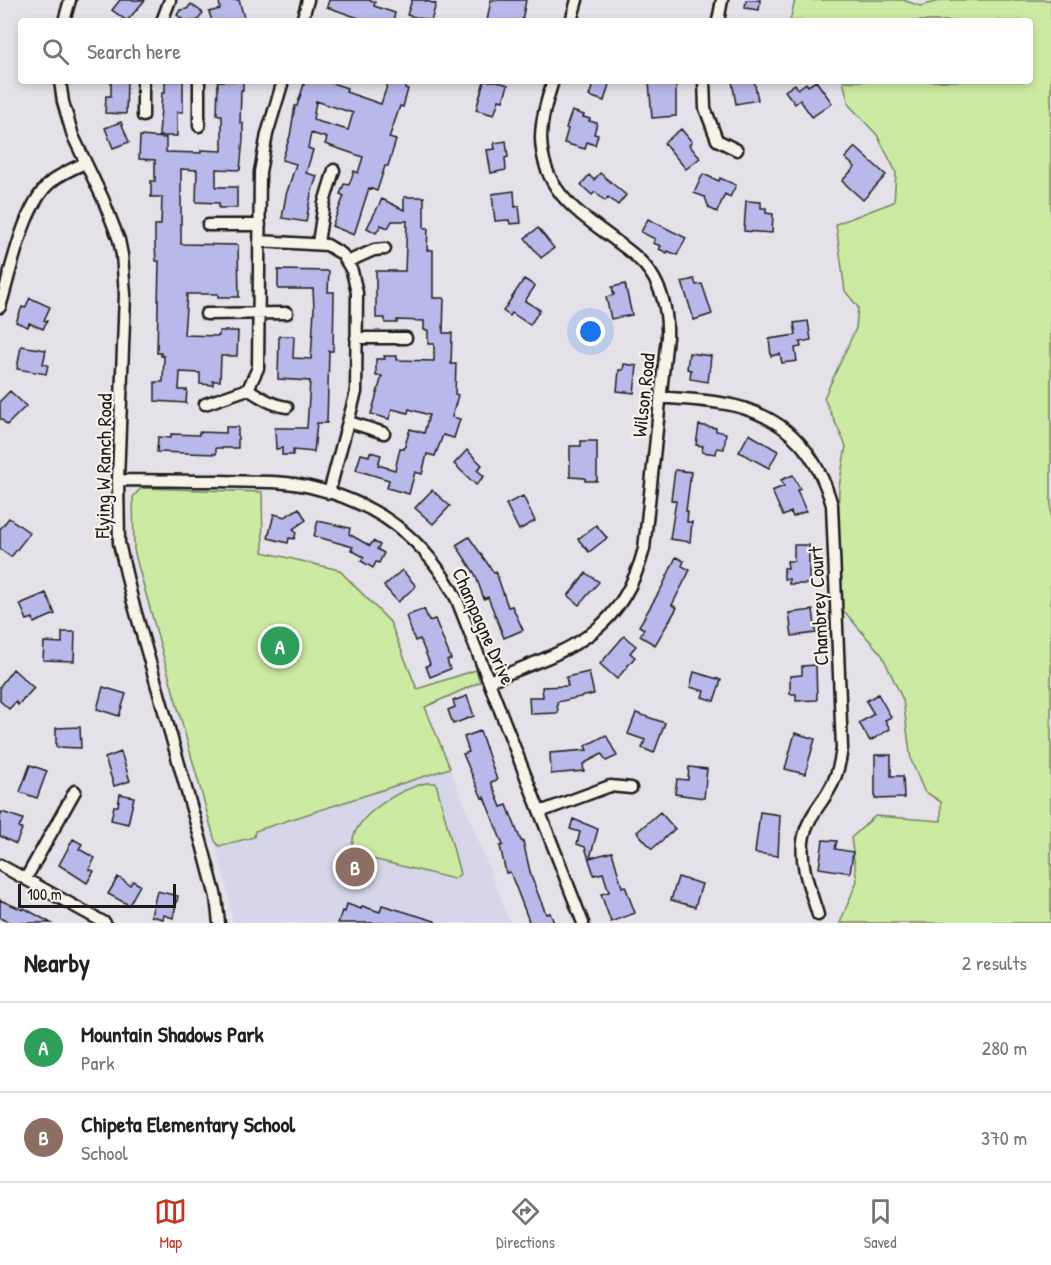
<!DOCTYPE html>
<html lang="en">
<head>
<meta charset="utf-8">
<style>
  body { margin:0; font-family:"Patrick Hand",sans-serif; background:#f2f2f2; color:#202124 }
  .scale { position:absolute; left:18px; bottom:15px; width:158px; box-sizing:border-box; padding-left:6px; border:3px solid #1c1c1c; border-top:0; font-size:16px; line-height:21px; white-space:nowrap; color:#1c1c1c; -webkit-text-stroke:4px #f7f3e8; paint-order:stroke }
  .you { position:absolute; left:591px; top:332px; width:21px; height:21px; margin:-15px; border:4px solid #fff; border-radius:50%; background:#1a73e8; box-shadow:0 0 0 9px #1a73e833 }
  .badge { display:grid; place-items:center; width:39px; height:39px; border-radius:50%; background:#c8321e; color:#fff; font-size:20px; font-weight:700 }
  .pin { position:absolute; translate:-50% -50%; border:3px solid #fff; box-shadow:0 2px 6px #0006 }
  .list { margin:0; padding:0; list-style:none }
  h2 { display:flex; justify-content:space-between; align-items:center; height:78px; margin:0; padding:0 24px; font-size:26px }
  h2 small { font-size:20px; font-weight:400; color:#757577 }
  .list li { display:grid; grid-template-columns:39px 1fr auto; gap:18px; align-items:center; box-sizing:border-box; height:90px; padding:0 24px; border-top:2px solid #e0e0e0 }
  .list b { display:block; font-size:22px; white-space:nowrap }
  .list p { margin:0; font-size:20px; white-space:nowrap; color:#757577 }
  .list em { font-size:20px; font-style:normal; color:#757577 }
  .icon { flex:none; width:33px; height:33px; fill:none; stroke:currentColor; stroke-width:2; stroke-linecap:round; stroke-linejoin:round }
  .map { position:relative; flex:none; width:1051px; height:923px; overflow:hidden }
  .search { position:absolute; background:#fff; box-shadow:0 3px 9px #0003; left:18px; right:18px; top:18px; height:66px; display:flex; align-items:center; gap:15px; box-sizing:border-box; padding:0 21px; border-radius:6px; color:#757577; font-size:22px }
  .sheet { height:258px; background:#fff }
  nav { display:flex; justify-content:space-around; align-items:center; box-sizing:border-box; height:84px; border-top:2px solid #e0e0e0; background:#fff; font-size:16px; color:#757577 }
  nav a { display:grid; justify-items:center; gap:3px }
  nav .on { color:#c8321e }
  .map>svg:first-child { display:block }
  .built { fill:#d7d5e9 }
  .green { fill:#cceaa1; stroke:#74835e; stroke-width:1.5 }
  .building { fill:#b8b8ea; stroke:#1c1c1c; stroke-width:1.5; fill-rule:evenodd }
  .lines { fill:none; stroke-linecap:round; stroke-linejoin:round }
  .minor-casing { stroke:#1c1c1c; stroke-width:15 }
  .minor { stroke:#f7f3e8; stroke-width:10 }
  .labels { text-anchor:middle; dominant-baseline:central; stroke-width:4.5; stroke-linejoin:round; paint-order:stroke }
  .street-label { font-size:20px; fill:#1c1c1c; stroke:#f7f3e8 }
</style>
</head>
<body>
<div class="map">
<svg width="1051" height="923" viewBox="0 0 1051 923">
  <rect width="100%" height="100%" fill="#e4e1e9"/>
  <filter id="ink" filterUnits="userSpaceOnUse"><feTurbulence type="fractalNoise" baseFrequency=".0167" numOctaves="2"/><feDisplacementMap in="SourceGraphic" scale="12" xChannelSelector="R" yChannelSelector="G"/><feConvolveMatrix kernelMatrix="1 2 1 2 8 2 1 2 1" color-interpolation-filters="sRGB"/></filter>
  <g filter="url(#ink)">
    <path class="built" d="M450,768L510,923H233L227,888L215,841L219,846L255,835L254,831Z"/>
    <path class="green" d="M795,0H903L920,6L943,0H1051V923H840L857,881L851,838L875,816L941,821V802L924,791L911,760L903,700L882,655L836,602L839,487L846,446L824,398L856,328L858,307L845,291L836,224L894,202L896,172L877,135L849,105L843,81H1030V21H790Z
      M141,488L262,492L263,552L339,570L390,622L417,689L476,670L480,682L425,707L450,768L255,831L254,837L219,846L215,841L139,569L134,550L133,497Z
      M426,783H436L460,874L454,879L352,854C352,848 352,841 354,835C364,810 401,789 426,783Z"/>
    <path class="building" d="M120,0H145L127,21L112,10Z
      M219,0H239L245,21H212L209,12L220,9Z
      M329,0H368L375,2L374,6L395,13L393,21H367L327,7Z
      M412,0H423L436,4L431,21L407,15Z
      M491,0H526L522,21H487Z
      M746,0H760L759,10L745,8Z
      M191,4L203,13L197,21H185L177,15L180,10L187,9Z
      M111,81H127L126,114L105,113L106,96H111Z
      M165,81H183V112H177V136H159L162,93H165Z
      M218,81H243V90H241L240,123H243V139L240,170L216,169V187H237V208H219V203L196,202L197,170L181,169V244L238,245L239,297H218V294H187L184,335L219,336V331H238L237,356H221L220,381H213V385L200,384V373L180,372L179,390H187L186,403L155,401V382H163L164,356H161V353H157L159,261H156L155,245V225H161L162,197H151V181H155V160L139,159L140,136L166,138V152L201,153V150L222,151V115H217Z
      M305,81H326L347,88L346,92L381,104L388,83L393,85L394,81H407L405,88L408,89L403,107L400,106L389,138L396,140L388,166H385L377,191L369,188L354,235L332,226L344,196L340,194L344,184L349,185L354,171L358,173L363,157L325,144L327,138L311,133L308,148L313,150L306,173L317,176L311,194L306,222L282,218L286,195L296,164L282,160L290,136L295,106H297ZM316,101L353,113L348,130L313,120Z
      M484,81H496L508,85L503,101L499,100L494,115L476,110Z
      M594,81H610L604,101L589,96Z
      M676,81V116L652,118L649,82Z
      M732,81H754L758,100L736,104Z
      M816,81L832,103L812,117L800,100L795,104L785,91L795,84L798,89L806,83L808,86Z
      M572,111L584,115L583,117L590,119L589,121L597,123L594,134L598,135L595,145L587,142L585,149L564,143L568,129L566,128Z
      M121,122L129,142L113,148L105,128Z
      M681,129L692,142L689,145L700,158L686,169L664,143Z
      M506,141L508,157L505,158L506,170L491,173L487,150L495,149L494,143Z
      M855,147L886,175L863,200L842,181L855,167L845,158Z
      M600,173L626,195L618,205L608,197L605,201L595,192L592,195L581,185L589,175L594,180Z
      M703,174L719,181L720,178L736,185L730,197L725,194L717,212L709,208L705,197L694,193Z
      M514,191L515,207L519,206L521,223L510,224L509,220L495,221L492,194Z
      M404,197H424V228H428L427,250H433V298H444L443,333H452L451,364H456L455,394L458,395L452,417L460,419L454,438L443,435L435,456L427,454L422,474L415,472L409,494L387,488L389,480L356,470L361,454L369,456L370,452L381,455L378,465L395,470L400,448L404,449L410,429L424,433L429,415L409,409L408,413L392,409L389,419L371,414L382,376H376V359H385L384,356H397V360L434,361V344H428V330H424V321L397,320V323H385V318H376V271H405L407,221H392L388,228L381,225L376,233L367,228L382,199L404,210Z
      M746,201L761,202V208H766V213L773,214L772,233L744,231Z
      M648,219L686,238L677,255L668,251L667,253L659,249L661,246L653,243L655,239L641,232Z
      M538,228L554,248L541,258L525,238Z
      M278,270L329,271L328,292H334L333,351H329L327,423H317L314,452L293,450V455H282V448L276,449L275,428H307L310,381L278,379L279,336H294L293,358L311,359L314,309L313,289H278Z
      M524,279L535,286L525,301L540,310L530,325L512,313L510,316L503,311Z
      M694,279L696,285L702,284L712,314L694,320L682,282Z
      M625,284L632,315L611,319L606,297L614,295L612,287Z
      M30,298L50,307L44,320L47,321L43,329L29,323L28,327L16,322L22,307L25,308Z
      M808,321L811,340L800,342L801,347L795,348L797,361L782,363L780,354L771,356L769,339L796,335L794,323Z
      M21,346L46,350L43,364L48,365L46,374L17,369Z
      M689,353L711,356L708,382L690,379L691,370L687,369Z
      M624,364L637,366L634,393L617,391L619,370H623Z
      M10,391L26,406L7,425L0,418V401Z
      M699,425L716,428V431L726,433L724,449L717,448L716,454L702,452L703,446L696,445Z
      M226,427H238V448H216V454L157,452L158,437L171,438V434L199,435V432L226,433Z
      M749,434L778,451L769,468L739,452Z
      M581,441H597V481H585V478L570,477V446H581Z
      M467,450L482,465L477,470L484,476L476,485L454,464Z
      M675,470L691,472L686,511H688L687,522H692L690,542L670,539L676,501L671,500Z
      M793,475L800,489L797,490L806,511L793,517L791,512L783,516L772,491L784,486L781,480Z
      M432,490L450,506L433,524L415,508Z
      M523,496L535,521L519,530L506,504Z
      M299,508L306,520L293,529L296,533L294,539L289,538L288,543L268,538L274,514L285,517Z
      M9,518L30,533L11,557L0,549V529Z
      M318,521L350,528L349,534L370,546L373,541L380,545L377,549L384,553L379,563L376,562L373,568L361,561L364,557L351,550L353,547L314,536Z
      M596,525L607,538L589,552L578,539Z
      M469,537L494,573L496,572L508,607L512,606L523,630L504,638L488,597L484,599L475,574L456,545Z
      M794,545H809V584H789V579H784V568H788L787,561H794Z
      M676,557L684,561L682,566L690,570L672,605L677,608L655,645L640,636L644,629L639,626L662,587Z
      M402,570L416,586L398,602L384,586Z
      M586,573L599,582L579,605L568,596Z
      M46,593L55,614L34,623L33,618L27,620L20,604Z
      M424,609L429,621L435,619L451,659L447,660L450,669L430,677L426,666L430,664L420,639L415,641L406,616Z
      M813,610L816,633L792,636L789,613Z
      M62,632H75L74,661L43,660L44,642L62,643Z
      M624,636L636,646L630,653L635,657L617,679L600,664Z
      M816,665L817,700L796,701V694H790V676L802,675V666Z
      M13,669L34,688L18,705L16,702L9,709L0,701V686Z
      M589,672L594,694L557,702L558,713L530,714L529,697H543L542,687L568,686L566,677Z
      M694,672L721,680L714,701L702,697L704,691L690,687Z
      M103,687L126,694L119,716L97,709Z
      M878,694L891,717L885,720L890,729L870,741L859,723L874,714L866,701Z
      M467,696L474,716L453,724L448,710L455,707L453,701Z
      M636,713L665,723L654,753L642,748L645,740L628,734Z
      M80,727L81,748L56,747V728Z
      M480,731L497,780L491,782L501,807L507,805L521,841H523L531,876L546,914L550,913L554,923H525L529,921L510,872L506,873L500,846L503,845L484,797L482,798L463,754L469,752L464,737Z
      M795,733L815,739L805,774L785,769Z
      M606,735L617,756L606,761L602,754L583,764L584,771L551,774L550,753L587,750L585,746Z
      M121,752L130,781L114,786L105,758Z
      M875,755H891V776H903L904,798L875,799Z
      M30,765L47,771L37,798L20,792Z
      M689,767L707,769L704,798L675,794L677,779L688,780Z
      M120,794L134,797L128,824L111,820L114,806H118Z
      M2,812L23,819L19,828L22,829L16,844L0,836V817Z
      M660,812L675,829L652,849L637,832Z
      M760,812L780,815L778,856L755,853Z
      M573,819L598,829L590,858L612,852L622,887L625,886L635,913L611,922L601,894L609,892L603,873L594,875L585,847L577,844L580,832L570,829Z
      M73,839L82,844L79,849L95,858L89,869L94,871L87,883L59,865Z
      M823,840L837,841L835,849L853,852L850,873L819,868Z
      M118,877L130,885L133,881L140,885L129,905L108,894Z
      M678,877L702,884L695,907L671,900Z
      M157,891L178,896L173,918L164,915L163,919L151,916Z
      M0,900L23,910L24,908L51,923H10L0,918Z
      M347,904L361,909L362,906L380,912L382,905L435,921V923H338L342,911L345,912Z"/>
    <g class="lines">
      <g class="minor-casing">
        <path id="minor" d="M64,21L70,0
          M162,21L170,0
          M302,21L308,0
          M571,21L577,0
          M718,21L722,0
          M60,81L63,102L73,136L103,199L119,240L122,255L125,294L118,480L119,543L132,599L203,848L216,897L219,923
          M704,81L705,108L717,140L737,150
          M143,116V81
          M199,126V81
          M208,225H260
          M259,241L327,245L342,254L352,271L357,293L356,392L329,493
          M318,243L324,203L334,170
          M347,262L374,250L385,249
          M0,307C11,272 23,204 52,181C62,173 74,168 85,163
          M206,314L287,313
          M356,338H406
          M248,389C260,397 272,405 287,407
          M660,397C687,400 717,400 743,408C792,423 818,457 832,505L842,748C840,764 837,778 828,792C818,808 805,822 803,842C800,867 811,891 818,915
          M205,404L248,389L258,368L260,172L267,134L283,81
          M349,422L384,433
          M118,480C152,480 185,481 219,481C249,482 281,480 310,487C378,503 426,539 457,600L583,923
          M489,681C566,650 620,638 644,549L667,337C668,313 663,291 650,272C641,259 628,250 616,241C578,212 543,192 541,139C541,119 547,100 553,81
          M540,812L610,786L631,788
          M0,865L105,923
          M26,878L75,791"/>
      </g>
      <use href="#minor" class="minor"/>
    </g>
  </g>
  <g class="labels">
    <g class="street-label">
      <text transform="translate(643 395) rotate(-84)">Wilson Road</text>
      <text transform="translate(103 466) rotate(-89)">Flying W Ranch Road</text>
      <text transform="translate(818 606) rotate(-93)">Chambrey Court</text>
      <text transform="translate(484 626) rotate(66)">Champagne Drive</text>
    </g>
  </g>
</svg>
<div class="scale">100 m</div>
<div class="you"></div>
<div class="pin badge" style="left:280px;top:646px;background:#2e9e5b">A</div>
<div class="pin badge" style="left:355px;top:867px;background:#8d6e63">B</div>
<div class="search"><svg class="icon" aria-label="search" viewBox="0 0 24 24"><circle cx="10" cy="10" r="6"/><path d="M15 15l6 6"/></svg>Search here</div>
</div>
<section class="sheet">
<h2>Nearby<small>2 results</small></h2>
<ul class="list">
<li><span class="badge" style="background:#2e9e5b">A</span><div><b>Mountain Shadows Park</b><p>Park</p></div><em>280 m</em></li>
<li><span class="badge" style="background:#8d6e63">B</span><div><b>Chipeta Elementary School</b><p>School</p></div><em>370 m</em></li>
</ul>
</section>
<nav>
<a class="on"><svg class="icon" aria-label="map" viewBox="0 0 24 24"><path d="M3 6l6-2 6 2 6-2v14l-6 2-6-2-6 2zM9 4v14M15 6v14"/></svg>Map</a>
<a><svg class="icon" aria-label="directions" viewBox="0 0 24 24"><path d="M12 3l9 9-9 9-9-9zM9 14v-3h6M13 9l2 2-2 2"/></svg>Directions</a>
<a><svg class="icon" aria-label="saved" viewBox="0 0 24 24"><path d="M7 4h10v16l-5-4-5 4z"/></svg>Saved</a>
</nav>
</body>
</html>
